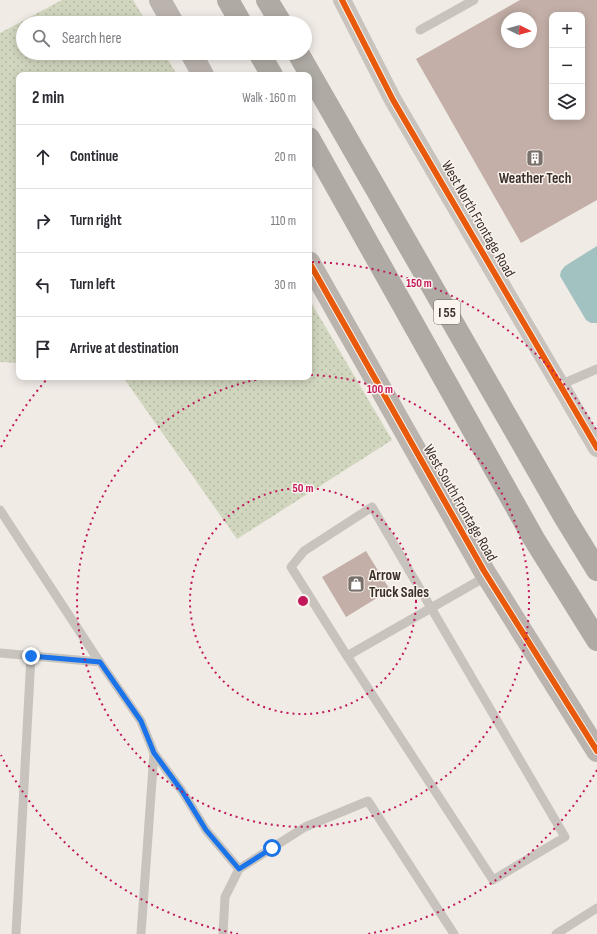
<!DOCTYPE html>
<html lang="en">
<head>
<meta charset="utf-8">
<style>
  body { margin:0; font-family:"Sofia Sans Condensed",sans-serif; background:#f7f7f7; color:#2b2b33 }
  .controls { position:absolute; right:12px; top:12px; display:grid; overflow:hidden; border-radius:8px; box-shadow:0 2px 10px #0003 }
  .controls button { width:36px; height:36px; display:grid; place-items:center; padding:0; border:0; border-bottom:1px solid #e1e1e2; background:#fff; color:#2b2b33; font:20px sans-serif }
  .compass { position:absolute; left:501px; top:12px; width:36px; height:36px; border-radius:50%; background:#fff; box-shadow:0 2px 10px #0003; rotate:95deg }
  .stop { position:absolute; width:12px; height:12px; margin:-9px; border:3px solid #1a73e8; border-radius:50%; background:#fff }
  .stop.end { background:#1a73e8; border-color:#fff; box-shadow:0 1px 4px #0008 }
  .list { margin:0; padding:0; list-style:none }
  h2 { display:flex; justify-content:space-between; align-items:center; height:52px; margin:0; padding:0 16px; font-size:17px }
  h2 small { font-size:13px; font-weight:400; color:#7c7c81 }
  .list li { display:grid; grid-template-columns:26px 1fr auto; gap:12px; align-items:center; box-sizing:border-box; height:64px; padding:0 16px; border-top:1px solid #e1e1e2 }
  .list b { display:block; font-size:15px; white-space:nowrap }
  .list em { font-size:13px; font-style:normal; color:#7c7c81 }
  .icon { flex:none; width:22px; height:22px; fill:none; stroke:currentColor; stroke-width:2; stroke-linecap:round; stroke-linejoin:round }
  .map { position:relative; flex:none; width:597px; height:934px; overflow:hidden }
  .search { position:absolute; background:#fff; box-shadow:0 2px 10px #0003; left:16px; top:16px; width:296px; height:44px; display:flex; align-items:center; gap:10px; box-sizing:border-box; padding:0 14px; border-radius:22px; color:#7c7c81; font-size:15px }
  .panel { position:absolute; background:#fff; box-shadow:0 2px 10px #0003; left:16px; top:72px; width:296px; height:308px; border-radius:8px }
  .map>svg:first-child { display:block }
  .grass { fill:url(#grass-dots) }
  .water { fill:#a1c2c1 }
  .building { fill:#c3afa7; fill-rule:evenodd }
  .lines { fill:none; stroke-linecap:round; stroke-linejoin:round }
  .lane { stroke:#c9c3be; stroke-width:9 }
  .street { stroke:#c9c3be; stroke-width:18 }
  .secondary { stroke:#bab3ae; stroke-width:22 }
  .highway { stroke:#afaaa4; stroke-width:22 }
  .cycleway-casing { stroke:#fbf5ee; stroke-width:8 }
  .cycleway { stroke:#e8590c; stroke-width:6 }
  .route { stroke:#1a73e8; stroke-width:5 }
  .ring { fill:none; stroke:#c2185b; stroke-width:2; stroke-dasharray:2 4 }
  .labels { text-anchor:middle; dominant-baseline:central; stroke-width:3; stroke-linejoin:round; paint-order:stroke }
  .shield { fill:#fbf5ee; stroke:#756b66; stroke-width:1 }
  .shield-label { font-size:14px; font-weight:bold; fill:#3b302b }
  .poi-label { font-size:15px; font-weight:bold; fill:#3b302b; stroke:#fbf5ee }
  .street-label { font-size:15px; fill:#3b302b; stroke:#fbf5ee }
  .centre { fill:#c2185b; stroke:#fbf5ee; stroke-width:2 }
  .ring-label { font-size:12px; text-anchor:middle; font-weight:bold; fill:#c2185b; stroke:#fbf5ee; stroke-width:3; stroke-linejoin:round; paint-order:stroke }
</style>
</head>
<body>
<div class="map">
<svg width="597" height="934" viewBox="0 0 597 934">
  <defs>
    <pattern id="grass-dots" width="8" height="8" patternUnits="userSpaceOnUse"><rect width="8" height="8" fill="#d1d6bf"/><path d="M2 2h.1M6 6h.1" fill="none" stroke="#b4b8a4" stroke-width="1.8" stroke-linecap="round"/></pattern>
  </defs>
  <rect width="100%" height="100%" fill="#f0ebe5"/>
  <path class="grass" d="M62,0H133L147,23H23V53H164L177,75H19V363L0,362V33Z
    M309,299L392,440L237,539L123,377H309Z"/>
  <path class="water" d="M597,246V323H591L586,320L560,276L561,271L565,266Z"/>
  <path class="building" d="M520,0H597V200L521,243L416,59ZM552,15H582V117H552ZM507,18H531V42H507Z
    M366,551L390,590L346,617L322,577Z"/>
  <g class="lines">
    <path class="lane" d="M420,30L474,0
      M560,385L597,369
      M0,510L95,655L141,721L154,753
      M0,653L100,662
      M347,656L291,567L304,551L372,507L565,837L493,880L347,656L487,576
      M16,934L31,656
      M141,934L154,753L182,791L206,830L239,869
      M223,934L225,897L239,869L305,827L368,801L454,934
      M556,934L597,908"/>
    <path class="street" d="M342,0L393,100L597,448"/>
    <path class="secondary" d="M160,0L173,23
      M191,53L203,75
      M309,262L484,571L597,751"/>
    <path class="highway" d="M228,0L241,23
      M267,0L281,23
      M259,53L272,75
      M298,53L565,518L597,570
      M309,138L534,539L597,640"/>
    <g class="cycleway-casing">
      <path id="cycleway" d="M342,0L393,100L597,448
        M309,262L484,571L597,751"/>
    </g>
    <use href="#cycleway" class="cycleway"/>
  </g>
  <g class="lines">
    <path class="route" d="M31,656L100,662L141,721L154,753L182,791L206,830L239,869L272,848"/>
  </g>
  <g class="ring">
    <circle cx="303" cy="601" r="113"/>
    <path d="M311 375A226 226 0 1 1 272 377"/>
    <path d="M597 770A339 339 0 0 1 368 934M238 934A339 339 0 0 1 1 755M1 447A339 339 0 0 1 47 379M312 262A339 339 0 0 1 597 431"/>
  </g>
  <defs>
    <g id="building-square" transform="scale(0.9)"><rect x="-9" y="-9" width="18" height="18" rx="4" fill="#7a716c" stroke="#fbf5ee"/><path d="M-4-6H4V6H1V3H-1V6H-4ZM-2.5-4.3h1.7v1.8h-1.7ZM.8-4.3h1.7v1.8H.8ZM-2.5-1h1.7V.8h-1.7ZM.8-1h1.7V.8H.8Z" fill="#fff"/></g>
    <g id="shop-square" transform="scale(0.9)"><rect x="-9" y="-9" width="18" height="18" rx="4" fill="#7a716c" stroke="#fbf5ee"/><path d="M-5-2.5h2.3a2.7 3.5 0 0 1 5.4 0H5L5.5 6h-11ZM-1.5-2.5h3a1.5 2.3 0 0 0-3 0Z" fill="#fff"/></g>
  </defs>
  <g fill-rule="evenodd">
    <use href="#building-square" x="535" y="158"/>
    <use href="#shop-square" x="356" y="584"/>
  </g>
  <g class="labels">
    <rect class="shield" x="434" y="300" width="26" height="24" rx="3"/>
    <g class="shield-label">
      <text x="447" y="312">I 55</text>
    </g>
    <g class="poi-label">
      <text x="535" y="178">Weather Tech</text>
      <text x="369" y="575" text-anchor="start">Arrow<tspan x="369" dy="17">Truck Sales</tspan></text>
    </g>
    <g class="street-label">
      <text transform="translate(478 219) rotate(60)">West North Frontage Road</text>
      <text transform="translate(460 503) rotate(60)">West South Frontage Road</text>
    </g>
  </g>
  <circle cx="303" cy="601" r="6" class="centre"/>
  <g class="ring-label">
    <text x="419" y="287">150 m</text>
    <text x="380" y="393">100 m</text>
    <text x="303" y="492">50 m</text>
  </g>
</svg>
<div class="controls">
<button>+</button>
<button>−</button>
<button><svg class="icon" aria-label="layers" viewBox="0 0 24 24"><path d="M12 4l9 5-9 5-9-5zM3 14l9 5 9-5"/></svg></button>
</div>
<svg class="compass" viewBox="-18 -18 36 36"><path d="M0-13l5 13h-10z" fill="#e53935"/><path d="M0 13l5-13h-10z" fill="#7c7c81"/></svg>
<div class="stop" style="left:272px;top:848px"></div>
<div class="stop end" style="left:31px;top:656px"></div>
<div class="search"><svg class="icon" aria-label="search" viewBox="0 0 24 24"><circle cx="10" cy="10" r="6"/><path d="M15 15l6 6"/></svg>Search here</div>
<section class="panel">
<h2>2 min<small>Walk · 160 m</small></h2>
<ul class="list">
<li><svg class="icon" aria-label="ahead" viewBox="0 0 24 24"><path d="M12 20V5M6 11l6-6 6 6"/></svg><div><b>Continue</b></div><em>20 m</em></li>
<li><svg class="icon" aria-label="right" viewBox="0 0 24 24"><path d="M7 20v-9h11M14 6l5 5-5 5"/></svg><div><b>Turn right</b></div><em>110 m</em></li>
<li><svg class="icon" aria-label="left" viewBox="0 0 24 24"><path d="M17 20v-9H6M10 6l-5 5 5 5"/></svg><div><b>Turn left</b></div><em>30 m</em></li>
<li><svg class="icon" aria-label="arrive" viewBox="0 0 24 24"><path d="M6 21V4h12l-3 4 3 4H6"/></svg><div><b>Arrive at destination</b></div></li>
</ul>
</section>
</div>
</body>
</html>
